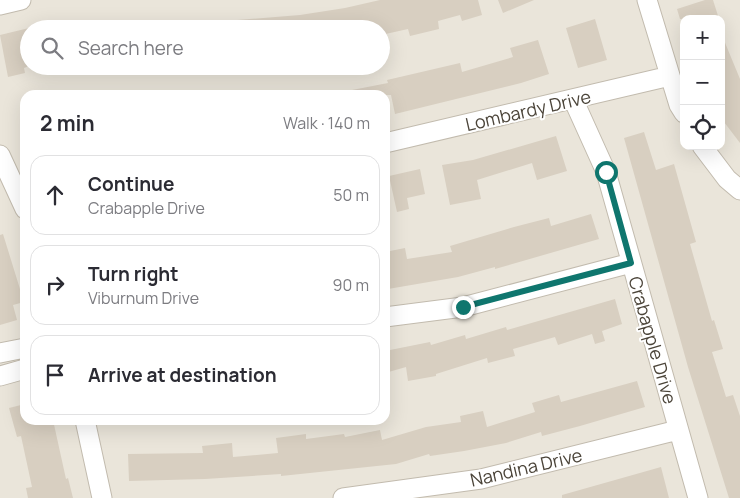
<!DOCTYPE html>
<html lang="en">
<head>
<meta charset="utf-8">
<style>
  body { margin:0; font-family:Manrope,sans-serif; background:#f7f7f7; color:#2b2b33 }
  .controls { position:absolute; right:15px; top:15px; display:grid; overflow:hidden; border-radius:10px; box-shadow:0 5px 20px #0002 }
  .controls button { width:45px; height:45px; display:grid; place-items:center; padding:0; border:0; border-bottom:1px solid #e1e1e2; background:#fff; color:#2b2b33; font:25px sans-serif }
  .stop { position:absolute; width:15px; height:15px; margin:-11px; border:4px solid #0f766e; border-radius:50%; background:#fff }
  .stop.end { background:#0f766e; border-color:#fff; box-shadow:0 1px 5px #0008 }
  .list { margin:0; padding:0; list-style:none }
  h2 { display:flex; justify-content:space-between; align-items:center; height:65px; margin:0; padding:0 20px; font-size:21px }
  h2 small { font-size:16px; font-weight:400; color:#7c7c81 }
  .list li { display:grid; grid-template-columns:32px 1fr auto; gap:15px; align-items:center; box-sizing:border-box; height:80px; margin:0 10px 10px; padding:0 10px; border:1px solid #e1e1e2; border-radius:15px }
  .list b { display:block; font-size:19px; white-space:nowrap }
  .list p { margin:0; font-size:16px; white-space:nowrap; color:#7c7c81 }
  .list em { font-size:16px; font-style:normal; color:#7c7c81 }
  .icon { flex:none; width:28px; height:28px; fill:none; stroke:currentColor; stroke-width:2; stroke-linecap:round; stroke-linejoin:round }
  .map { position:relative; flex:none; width:740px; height:498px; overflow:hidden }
  .search { position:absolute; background:#fff; box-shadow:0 5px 20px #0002; left:20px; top:20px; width:370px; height:55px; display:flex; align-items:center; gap:12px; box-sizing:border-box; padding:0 18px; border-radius:28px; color:#7c7c81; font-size:19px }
  .panel { position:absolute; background:#fff; box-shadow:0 5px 20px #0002; left:20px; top:90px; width:370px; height:335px; border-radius:15px }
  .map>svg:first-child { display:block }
  .residential { fill:#eae5da; fill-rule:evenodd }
  .building { fill:#d8cfc1 }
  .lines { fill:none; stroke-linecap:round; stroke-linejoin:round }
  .minor-casing { stroke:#c2bbae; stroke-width:21 }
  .minor { stroke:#fff; stroke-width:19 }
  .route { stroke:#0f766e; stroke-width:6 }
  .labels { text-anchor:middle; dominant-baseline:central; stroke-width:4; stroke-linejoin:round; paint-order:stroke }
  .street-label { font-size:18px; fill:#4b4439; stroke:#fff }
</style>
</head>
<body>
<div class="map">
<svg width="740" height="498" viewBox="0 0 740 498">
  <rect width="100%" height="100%" fill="#f6f3ec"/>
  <path class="residential" d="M0,0H740V498H0ZM684,19H721V146H684ZM29,29H381V66H29ZM25,95H385V420H25Z"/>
  <path class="building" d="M380,0H478L482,15L462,21L460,15L438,21L439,29L410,36L408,29L381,35V29H212V22L300,15L345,8Z
    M498,0H534L503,13Z
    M705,0H713L719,19H680L677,9Z
    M595,19L607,60L578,68L566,28Z
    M29,28V66L24,68L25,73L8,77L0,35Z
    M721,33L740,79V143L721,118Z
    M538,40L549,74L521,83L395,114L391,95H352V90L388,83L387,80L460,63L462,72L513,57L510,48Z
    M644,132L656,170L674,164L696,242L690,244L712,321L714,320L723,349L712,352L726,397L733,395L740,416V498H729L688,367L624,138Z
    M556,136L567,171L537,180L532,163L477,180L481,199L450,205L442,165L473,160Z
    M420,169L425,194L407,198L409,209L397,212L389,176Z
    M591,214L599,239L495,269V267L458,277L388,289L385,252L405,248L407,259L452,252L450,246L514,227L549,218L551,226Z
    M3,234L24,302L13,305L17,320L0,325V235Z
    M615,299L622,324L602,331L605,341L595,344L592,334L558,345L555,337L513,349L515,356L488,363L487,358L436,374V376L408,381L406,367L385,373V351L430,342L431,345L465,335L466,339L506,327L507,330Z
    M637,381L645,407L580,426L542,436L541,432L506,443L464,451L430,456L429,454L396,464L281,476V474L205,479L129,481L128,454L203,453L202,446L232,443L233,457L278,453L276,438L306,434V439L344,434L345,437L380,430L382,440L426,427L461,422L460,416L483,411L487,427L535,412L532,403L559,395L561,402Z
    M25,404V420H53L66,479L68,478L73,498H28L26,488L32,487L21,436L17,437L9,408Z
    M661,467L669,498H562V495Z"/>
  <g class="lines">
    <g class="minor-casing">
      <path id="minor" d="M647,0L679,105L684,113
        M0,5L21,0
        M573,99L606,172L698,498
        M385,143L670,76
        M702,146L727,179L740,190
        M0,155L25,209
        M385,317L463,307L631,263
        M0,353L25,348
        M0,376L25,369
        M85,420L102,498
        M343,498L481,479L678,430"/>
    </g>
    <use href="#minor" class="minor"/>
  </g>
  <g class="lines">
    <path class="route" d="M463,307L631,263L606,172"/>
  </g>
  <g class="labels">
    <g class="street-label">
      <text transform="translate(528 110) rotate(-13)">Lombardy Drive</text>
      <text transform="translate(653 340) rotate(74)">Crabapple Drive</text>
      <text transform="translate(526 467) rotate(-13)">Nandina Drive</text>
    </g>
  </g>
</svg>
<div class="controls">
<button>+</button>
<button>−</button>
<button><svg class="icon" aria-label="locate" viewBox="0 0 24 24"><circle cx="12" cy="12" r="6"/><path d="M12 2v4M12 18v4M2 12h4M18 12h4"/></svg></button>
</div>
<div class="stop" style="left:606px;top:172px"></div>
<div class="stop end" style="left:463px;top:307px"></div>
<div class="search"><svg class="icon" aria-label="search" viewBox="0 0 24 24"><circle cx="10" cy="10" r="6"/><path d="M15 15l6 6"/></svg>Search here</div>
<section class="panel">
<h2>2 min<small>Walk · 140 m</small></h2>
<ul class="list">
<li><svg class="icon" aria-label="ahead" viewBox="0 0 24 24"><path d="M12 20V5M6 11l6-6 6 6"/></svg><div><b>Continue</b><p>Crabapple Drive</p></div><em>50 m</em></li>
<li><svg class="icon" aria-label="right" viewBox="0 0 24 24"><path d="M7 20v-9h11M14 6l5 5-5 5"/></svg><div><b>Turn right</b><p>Viburnum Drive</p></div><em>90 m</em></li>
<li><svg class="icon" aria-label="arrive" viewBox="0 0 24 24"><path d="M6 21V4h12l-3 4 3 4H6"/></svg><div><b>Arrive at destination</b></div></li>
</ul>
</section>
</div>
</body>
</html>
